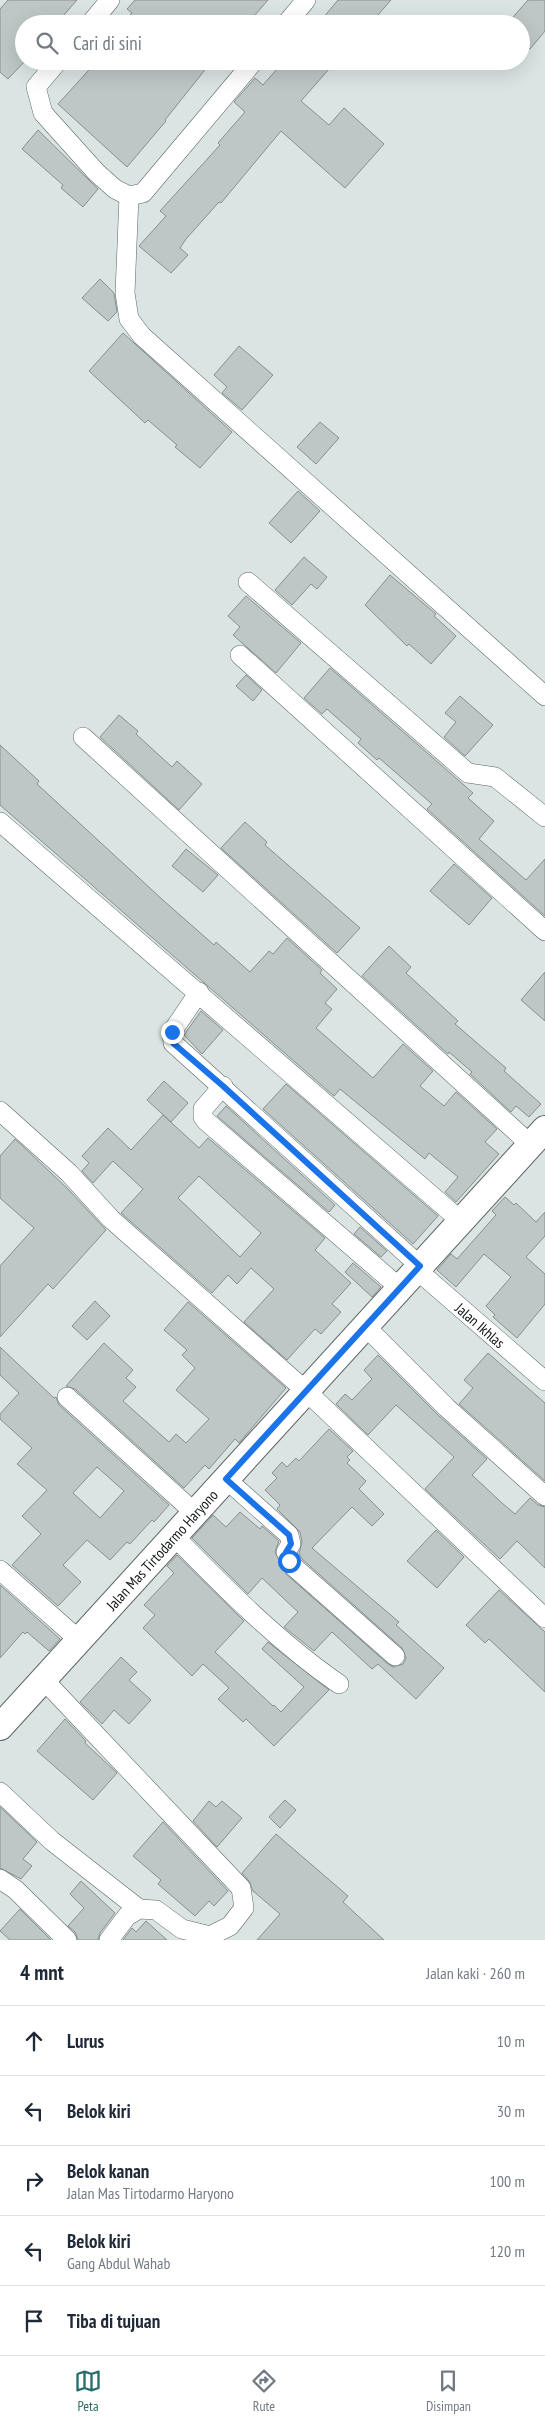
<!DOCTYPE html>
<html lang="id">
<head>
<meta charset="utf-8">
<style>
  body { margin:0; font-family:"PT Sans Narrow",sans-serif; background:#f2f2f3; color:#1f2937 }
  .stop { position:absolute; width:15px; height:15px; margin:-11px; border:4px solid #1a73e8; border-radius:50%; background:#fff }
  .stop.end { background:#1a73e8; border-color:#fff; box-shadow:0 1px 5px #0008 }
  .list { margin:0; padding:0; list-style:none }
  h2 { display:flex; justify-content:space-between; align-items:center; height:65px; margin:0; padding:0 20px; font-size:21px }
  h2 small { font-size:16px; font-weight:400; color:#747a83 }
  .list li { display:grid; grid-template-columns:32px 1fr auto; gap:15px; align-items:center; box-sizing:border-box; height:70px; padding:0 20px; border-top:1px solid #e0e1e3 }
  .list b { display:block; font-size:19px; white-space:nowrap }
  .list p { margin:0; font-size:16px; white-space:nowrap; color:#747a83 }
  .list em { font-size:16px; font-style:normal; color:#747a83 }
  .icon { flex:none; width:28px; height:28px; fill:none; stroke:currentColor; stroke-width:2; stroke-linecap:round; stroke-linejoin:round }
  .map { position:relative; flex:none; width:545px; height:1940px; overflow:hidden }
  .search { position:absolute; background:#fff; box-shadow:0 5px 20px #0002; left:15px; right:15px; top:15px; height:55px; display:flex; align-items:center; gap:12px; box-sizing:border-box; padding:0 18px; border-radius:28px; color:#747a83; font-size:19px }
  .sheet { height:415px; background:#fff }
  nav { display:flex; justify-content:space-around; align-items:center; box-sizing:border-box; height:70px; border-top:1px solid #e0e1e3; background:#fff; font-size:14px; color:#747a83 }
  nav a { display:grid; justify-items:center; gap:2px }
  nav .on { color:#266e67 }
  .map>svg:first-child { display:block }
  .building { fill:#bdc7c6; stroke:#87908f; fill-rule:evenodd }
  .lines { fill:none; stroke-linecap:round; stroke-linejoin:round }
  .street-casing { stroke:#5d6564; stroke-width:20 }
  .secondary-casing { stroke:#5d6564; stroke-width:28 }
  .street { stroke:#fff; stroke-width:19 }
  .secondary { stroke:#fff; stroke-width:26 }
  .route { stroke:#1a73e8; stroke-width:6 }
  .labels { text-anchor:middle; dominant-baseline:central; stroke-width:4; stroke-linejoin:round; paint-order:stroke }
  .street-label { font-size:15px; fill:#141817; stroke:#e7f1ef }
</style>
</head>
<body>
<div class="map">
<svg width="545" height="1940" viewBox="0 0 545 1940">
  <rect width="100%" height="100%" fill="#dae4e2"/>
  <path class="building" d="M8,0H77L56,24H24V62L8,79L0,72V9Z
    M135,0H268L247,24H122L132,13L127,9Z
    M338,0H391L370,24H318Z
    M528,0H545V31L530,49L521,42V24H507Z
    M97,61H212L165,120L166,121L127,167L58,104Z
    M284,61H336L301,101L329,125L344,108L384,144L345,188L281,131L221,203L219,202L186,239L180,248L188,255L171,273L139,246L166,216L160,211L220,145L218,143L245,112L234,102L255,78L263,85Z
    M38,130L98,189L83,207L61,188L63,185L22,149Z
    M100,279L114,293L117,312L108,321L82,298Z
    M123,333L232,432L200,468L175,447L177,445L148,420L145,423L89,371Z
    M239,346L273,375L242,410L222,393L227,387L214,375Z
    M320,422L339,438L316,464L297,447Z
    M298,491L320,511L291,543L269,523Z
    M304,557L327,577L317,589L311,584L292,605L275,590Z
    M390,575L436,614L434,616L456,636L431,664L409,644L407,646L365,605Z
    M246,596L301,643L276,673L233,635L240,627L228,616Z
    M330,668L473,793L468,798L494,821L479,839L526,880L545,859V916L427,809L432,804L379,758L377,760L358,743L361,739L327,709L322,714L304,698Z
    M246,675L262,690L253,701L236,686Z
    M460,696L493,725L465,756L444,737L456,722L445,713Z
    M119,715L138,731L136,734L172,767L177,761L202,784L179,810L100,737Z
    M0,745L39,781L37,784L164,901L214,945L216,942L250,972L269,951L273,954L287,938L322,970L320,973L337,989L325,1003L332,1009L316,1028L373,1078L403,1044L433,1071L420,1086L444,1106L456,1092L497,1129L485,1142L499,1154L456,1202L445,1192L458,1177L429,1153L425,1159L340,1089L334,1096L0,805Z
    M245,822L267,842L265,845L360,928L337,953L221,848Z
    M186,849L218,875L203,892L172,866Z
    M454,864L492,898L469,925L430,891Z
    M389,946L411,967L406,973L458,1021L455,1024L506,1068L504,1071L541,1104L529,1117L516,1106L511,1112L470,1074L472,1072L449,1052L448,1054L362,976Z
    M545,972V1021L521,1000Z
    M201,1011L223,1030L202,1054L184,1035Z
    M164,1081L188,1103L171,1122L147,1100Z
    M286,1084L438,1216L413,1244L263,1109Z
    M226,1106L335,1205L329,1212L217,1116Z
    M163,1115L199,1148L208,1138L325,1238L315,1250L351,1283L332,1304L341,1312L321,1334L315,1329L287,1360L244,1322L274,1289L251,1268L237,1284L228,1275L212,1293L121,1213L143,1189L113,1161L93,1183L82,1171L89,1163L82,1156L108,1128L131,1150ZM199,1176L261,1233L240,1257L178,1198Z
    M15,1139L67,1188L106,1230L53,1289L48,1284L0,1337V1266L34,1228L0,1198V1156Z
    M505,1197L514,1205L516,1203L536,1222L545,1212V1236L526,1257L545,1274V1304L517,1338L493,1317L495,1315L486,1306L511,1277L484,1254L456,1287L437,1270L451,1254L457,1259L496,1215L492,1211Z
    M360,1227L387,1251L381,1257L354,1234Z
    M353,1263L381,1287L372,1297L345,1272Z
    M95,1301L110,1316L87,1340L72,1326Z
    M188,1302L286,1388L239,1443L235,1439L209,1469L205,1465L184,1488L75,1389L66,1386L104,1343L133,1370L126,1378L136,1387L123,1401L169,1442L176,1434L186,1443L209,1419L176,1390L195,1368L182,1355L187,1350L164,1330Z
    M0,1347L54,1398L56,1397L59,1405L169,1505L154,1522L152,1520L130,1544L127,1542L110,1560L87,1540L63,1565L81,1582L58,1606L12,1565L41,1534L22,1516L47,1490L17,1464L32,1448L0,1419V1414L19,1393L0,1375ZM97,1467L124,1491L100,1518L73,1493Z
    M488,1353L545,1403V1481L459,1404L473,1388L464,1380Z
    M378,1355L439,1416L487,1459L472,1475L502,1503L515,1514L530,1498L538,1505L545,1507V1568L517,1541L500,1559L425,1489L454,1457L396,1405L368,1435L336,1404L345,1394L352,1400L372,1379L364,1370Z
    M329,1429L353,1451L347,1457L350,1460L347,1463L366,1481L359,1489L384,1514L372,1526L352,1507L312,1548L399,1622L396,1625L444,1668L416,1699L378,1664L372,1669L332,1632L314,1651L284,1627L298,1612L262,1578L248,1594L192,1538L213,1515L226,1527L240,1512L260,1529L262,1526L279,1541L275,1552L286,1574L388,1664L393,1667L403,1664L406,1658L402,1648L302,1559L299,1553L302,1542L300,1532L277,1509L280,1505L265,1490L277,1478L272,1473L282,1462L287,1467L296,1458L299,1461Z
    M436,1530L464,1557L437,1588L407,1561Z
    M177,1555L244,1621L215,1652L273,1706L274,1705L281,1712L304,1687L262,1649L268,1642L329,1690L274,1746L246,1719L243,1722L218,1699L229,1688L203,1664L192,1676L143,1628L155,1615L144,1605L174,1573L167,1566Z
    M0,1585L60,1639L49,1651L27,1632L25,1634L23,1632L0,1658Z
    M499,1590L545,1632V1692L489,1639L485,1643L466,1625Z
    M121,1657L137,1672L129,1680L151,1700L129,1724L114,1710L102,1724L80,1702Z
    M65,1719L86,1741L85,1743L117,1773L93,1800L37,1751Z
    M285,1800L296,1810L280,1828L269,1817Z
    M209,1801L216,1807L222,1801L242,1818L217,1847L193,1821Z
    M0,1807L37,1842L23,1859L32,1866L21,1879L0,1868Z
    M163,1822L228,1891L214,1906L209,1901L195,1916L158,1884L161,1880L133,1856Z
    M276,1834L348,1896L343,1902L384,1940H257L280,1914L253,1891L249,1881L242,1873Z
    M81,1881L115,1913L100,1933L98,1940H78L75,1932L68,1926L84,1908L70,1894Z
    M20,1909L51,1940H10L0,1931Z
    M146,1921L167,1940H123L132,1928L136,1932Z"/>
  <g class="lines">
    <g class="street-casing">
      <g id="street">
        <path d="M90,24L110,0"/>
        <path d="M286,24L306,0"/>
        <path d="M58,61L36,87L43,113L96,172L115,189L129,196L143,193L254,61"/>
        <path d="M129,196L125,293L129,319L142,336L545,696"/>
        <path d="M248,582L468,773L495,777L545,817"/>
        <path d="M240,655L545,931"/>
        <path d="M83,737L531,1145"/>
        <path d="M0,822L461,1221"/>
        <path d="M199,992L172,1032L173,1043L420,1266"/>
        <path d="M223,1086L203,1109V1117L206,1121L400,1288"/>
        <path d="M0,1111L69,1173L111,1219L306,1391L545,1618"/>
        <path id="s1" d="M417,1270L545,1381"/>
        <path d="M365,1326L447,1408L545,1496"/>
        <path d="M67,1397L195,1513"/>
        <path d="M226,1479L289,1535L291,1544L286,1552L293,1566L395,1656"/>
        <path d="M174,1536C226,1589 278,1642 339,1684"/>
        <path d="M0,1570L79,1640"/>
        <path d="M43,1679L241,1888L244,1908L230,1926L210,1936L182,1929L156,1910L139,1909L127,1916L109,1940"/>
        <path d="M0,1792L52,1841L139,1909"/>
        <path d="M0,1879L16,1890L67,1940"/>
      </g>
    </g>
    <g class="secondary-casing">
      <g id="secondary">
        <path id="s2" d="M0,1727L545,1129"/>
      </g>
    </g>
    <use href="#street" class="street"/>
    <use href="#secondary" class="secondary"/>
  </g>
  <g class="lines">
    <path class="route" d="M172,1032L173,1043L223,1086L420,1266L226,1479L289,1535L291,1544L286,1552L289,1561"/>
  </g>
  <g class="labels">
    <g class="street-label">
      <text stroke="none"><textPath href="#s1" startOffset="84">Jalan Ikhlas</textPath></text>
      <text stroke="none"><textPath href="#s2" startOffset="240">Jalan Mas Tirtodarmo Haryono</textPath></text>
    </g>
  </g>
</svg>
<div class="stop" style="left:289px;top:1561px"></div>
<div class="stop end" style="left:172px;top:1032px"></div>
<div class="search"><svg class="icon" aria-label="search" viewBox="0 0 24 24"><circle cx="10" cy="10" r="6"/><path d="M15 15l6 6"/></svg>Cari di sini</div>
</div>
<section class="sheet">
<h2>4 mnt<small>Jalan kaki · 260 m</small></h2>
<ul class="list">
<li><svg class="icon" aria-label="ahead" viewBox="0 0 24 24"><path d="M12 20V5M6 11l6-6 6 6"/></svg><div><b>Lurus</b></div><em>10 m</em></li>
<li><svg class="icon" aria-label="left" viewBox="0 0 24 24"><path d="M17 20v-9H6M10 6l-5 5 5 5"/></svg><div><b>Belok kiri</b></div><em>30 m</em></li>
<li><svg class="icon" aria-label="right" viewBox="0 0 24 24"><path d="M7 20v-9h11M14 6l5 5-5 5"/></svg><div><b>Belok kanan</b><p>Jalan Mas Tirtodarmo Haryono</p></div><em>100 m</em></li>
<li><svg class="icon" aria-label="left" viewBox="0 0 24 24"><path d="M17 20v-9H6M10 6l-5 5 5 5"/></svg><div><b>Belok kiri</b><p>Gang Abdul Wahab</p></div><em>120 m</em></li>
<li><svg class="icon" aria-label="arrive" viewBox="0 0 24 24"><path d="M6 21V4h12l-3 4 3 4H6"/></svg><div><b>Tiba di tujuan</b></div></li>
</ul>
</section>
<nav>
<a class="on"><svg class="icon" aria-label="map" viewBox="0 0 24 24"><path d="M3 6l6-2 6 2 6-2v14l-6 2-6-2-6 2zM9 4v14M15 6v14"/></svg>Peta</a>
<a><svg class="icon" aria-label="directions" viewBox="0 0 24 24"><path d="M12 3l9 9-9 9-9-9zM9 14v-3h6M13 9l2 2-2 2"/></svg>Rute</a>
<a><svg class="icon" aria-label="saved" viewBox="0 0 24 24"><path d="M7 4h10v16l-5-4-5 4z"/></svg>Disimpan</a>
</nav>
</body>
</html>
